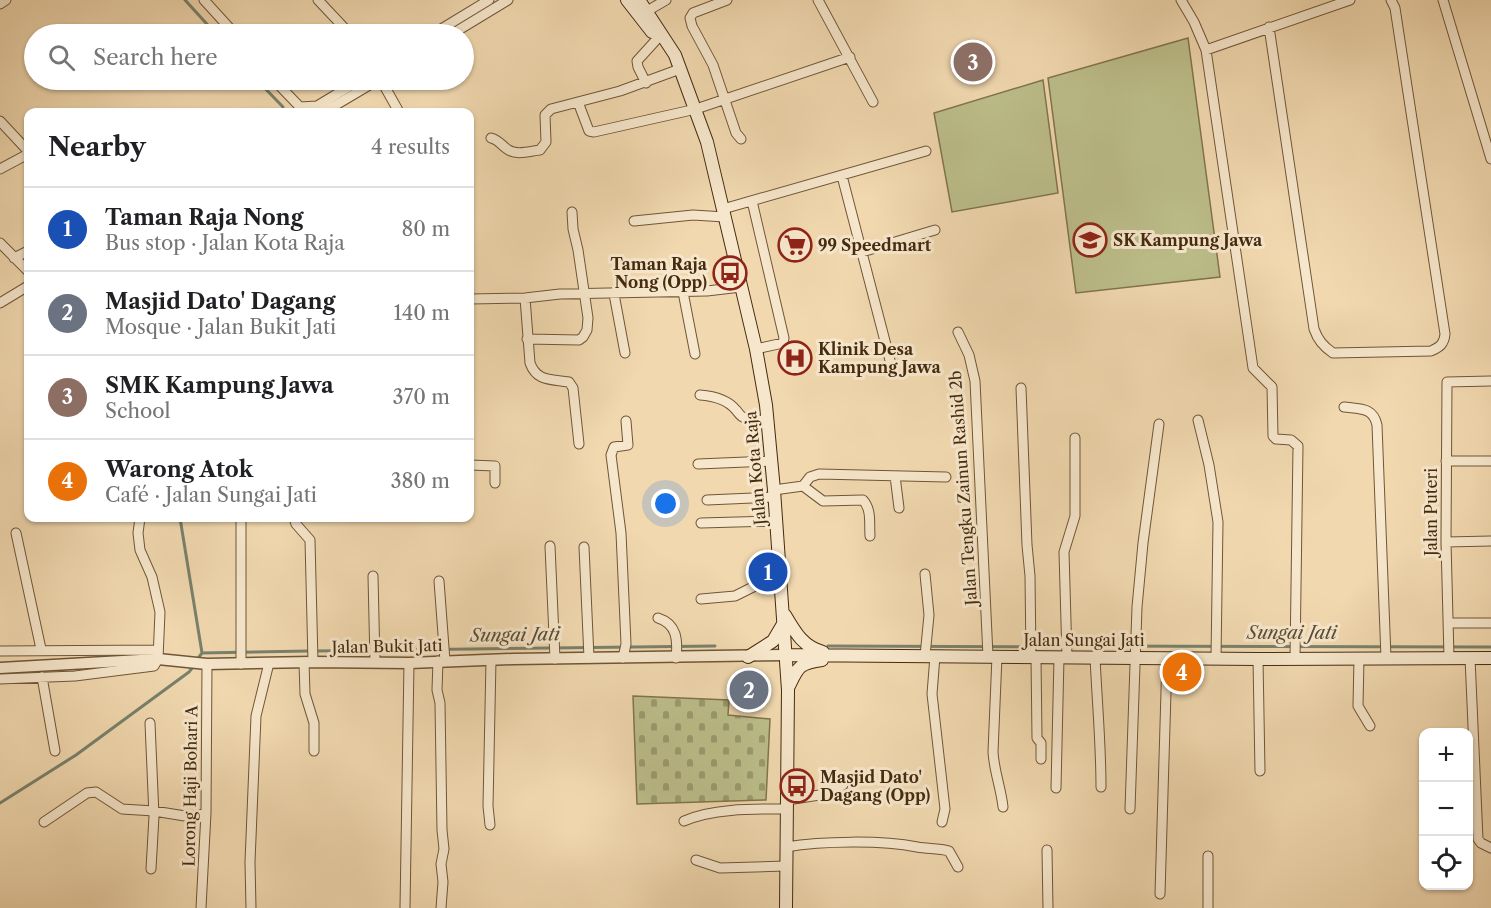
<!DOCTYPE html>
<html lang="en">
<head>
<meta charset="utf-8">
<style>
  body { margin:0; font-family:"Libre Caslon Text",serif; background:#f6f6f6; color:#202124 }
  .controls { position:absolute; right:18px; bottom:18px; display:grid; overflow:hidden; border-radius:12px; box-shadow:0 2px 4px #0004 }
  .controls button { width:54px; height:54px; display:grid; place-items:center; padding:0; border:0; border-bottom:2px solid #e0e0e0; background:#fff; color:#202124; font:30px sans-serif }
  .you { position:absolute; left:666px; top:504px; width:21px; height:21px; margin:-15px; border:4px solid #fff; border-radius:50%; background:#1a73e8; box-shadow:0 0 0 9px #1a73e833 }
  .badge { display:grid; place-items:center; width:39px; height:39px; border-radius:50%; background:#8f2418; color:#fff; font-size:20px; font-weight:700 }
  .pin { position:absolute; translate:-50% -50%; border:3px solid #fff; box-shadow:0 2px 6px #0006 }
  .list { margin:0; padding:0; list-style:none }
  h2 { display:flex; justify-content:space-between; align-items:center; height:78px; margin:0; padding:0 24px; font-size:26px }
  h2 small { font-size:20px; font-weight:400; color:#757577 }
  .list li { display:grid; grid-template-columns:39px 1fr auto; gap:18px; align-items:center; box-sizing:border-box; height:84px; padding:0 24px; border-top:2px solid #e0e0e0 }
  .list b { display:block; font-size:22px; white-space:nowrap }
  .list p { margin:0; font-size:20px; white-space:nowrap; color:#757577 }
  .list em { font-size:20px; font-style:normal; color:#757577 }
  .icon { flex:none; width:33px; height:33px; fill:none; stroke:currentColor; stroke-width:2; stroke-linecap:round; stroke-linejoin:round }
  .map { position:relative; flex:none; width:1491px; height:908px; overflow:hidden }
  .search { position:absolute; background:#fff; box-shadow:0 2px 4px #0004; left:24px; top:24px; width:450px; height:66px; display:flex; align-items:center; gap:15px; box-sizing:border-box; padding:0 21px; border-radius:33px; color:#757577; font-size:22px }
  .panel { position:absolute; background:#fff; box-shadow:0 2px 4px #0004; left:24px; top:108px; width:450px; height:414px; border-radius:12px }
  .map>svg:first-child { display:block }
  .cemetery { fill:url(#cemetery-stones); stroke:#80744c; stroke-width:1.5 }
  .park { fill:#bcbe8a; stroke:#80744c; stroke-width:1.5 }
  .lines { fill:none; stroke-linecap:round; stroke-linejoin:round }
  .stream { stroke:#79816d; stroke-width:3 }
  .minor-casing { stroke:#705637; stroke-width:11 }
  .tertiary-casing { stroke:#705637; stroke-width:13 }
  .secondary-casing { stroke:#452b0f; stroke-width:14 }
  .minor { stroke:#f6e6cb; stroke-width:9 }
  .tertiary { stroke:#f6e6cb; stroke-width:10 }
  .secondary { stroke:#f6e6cb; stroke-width:12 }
  .labels { text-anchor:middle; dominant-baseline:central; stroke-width:6; stroke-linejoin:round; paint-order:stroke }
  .poi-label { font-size:16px; font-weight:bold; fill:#452b0f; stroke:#f6e6cb; text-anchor:start }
  .street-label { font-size:16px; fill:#452b0f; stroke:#f6e6cb }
  .water-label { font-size:18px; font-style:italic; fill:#5a4f36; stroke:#f6e6cb }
</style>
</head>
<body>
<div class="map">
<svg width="1491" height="908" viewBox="0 0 1491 908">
  <defs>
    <pattern id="cemetery-stones" width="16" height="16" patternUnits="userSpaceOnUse" patternTransform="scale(1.5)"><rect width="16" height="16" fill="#bcbe8a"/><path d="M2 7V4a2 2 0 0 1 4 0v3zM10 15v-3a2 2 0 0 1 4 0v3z" fill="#9b9b6f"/></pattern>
  </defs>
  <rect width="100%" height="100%" fill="#f1d8af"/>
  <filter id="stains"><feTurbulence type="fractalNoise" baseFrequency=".00333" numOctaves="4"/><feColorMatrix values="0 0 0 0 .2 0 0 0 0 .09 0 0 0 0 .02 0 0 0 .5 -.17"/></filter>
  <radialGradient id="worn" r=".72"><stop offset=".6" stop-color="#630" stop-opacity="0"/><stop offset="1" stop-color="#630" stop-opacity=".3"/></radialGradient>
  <path class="cemetery" d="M633,696L729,700L728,715L770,719L766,800L637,804Z"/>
  <path class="park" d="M1188,38L1220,277L1076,293L1048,78Z
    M1043,80L1058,193L952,212L934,113Z"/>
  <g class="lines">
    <path class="stream" d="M185,0L216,34
      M257,80L283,107L282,112
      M180,518L202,653
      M828,646L1061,647
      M1092,646L1491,647
      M316,651L715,646
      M202,653L308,651
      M196,661L202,653
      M0,803L76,755L189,672L193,667"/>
    <g class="minor-casing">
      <path id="minor" d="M204,0L235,34
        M318,0L350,34
        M727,0L693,13L690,18L692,26L713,65L736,133L741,139
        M818,0L873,102
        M1181,0L1194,22L1206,50L1253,368L1272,387L1273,436L1276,439L1291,440L1298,446L1295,658
        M1443,0L1491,159
        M0,4L6,0
        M642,14L666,0
        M1269,27L1314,329C1318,340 1323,346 1333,353L1431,351C1440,347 1444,344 1445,334L1395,8L1391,0
        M433,34L489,0
        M452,34L508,0
        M1206,50L1350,0
        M274,80L300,107L317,106L360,80
        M381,80L399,112
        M646,83L638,67L637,61L657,39
        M578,102L589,131L594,132L696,109L850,57
        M324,112L378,80
        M0,121L28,151
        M491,138C499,140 501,145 507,149C516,156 530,151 540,150L546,142L545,115L551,109L620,91L680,69
        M0,169L28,154
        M842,176L892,368
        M752,201L784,338L783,343L756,349
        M723,209L926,151
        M634,221L693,215L725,217
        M0,243L28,271
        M862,252L935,230
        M14,258L28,251
        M683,292L695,354
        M614,294L625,353
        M525,298L530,363C537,382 551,379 569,382L573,388L579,444
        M470,299L525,298L560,294L707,291L741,287
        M0,303L28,286
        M958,332L969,355L975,381L988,656
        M527,339L579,340L583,337L587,330L588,318L578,250L573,229L572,212
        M1021,388L1027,545L1030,576L1031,657
        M700,395C714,396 727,399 736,410C738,412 740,416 743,417C750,422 760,420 768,420
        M1344,407C1360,409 1373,407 1377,425L1386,658
        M1198,420L1209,465L1218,522L1216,658
        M1446,461H1491
        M698,464L772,461
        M470,465L495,466V483
        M895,476L899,508
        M803,486L810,477L819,474L946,477
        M774,490L803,486L823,501L863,500C872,510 869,524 870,536
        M707,500L775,497
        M241,518V664
        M294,518L296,524L310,540L313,662
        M701,523L777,521
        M16,533L41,649
        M1446,542L1491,541
        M550,546L555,659
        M584,547L589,658
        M373,576L375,662
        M439,581L445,661
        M701,599L735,596L759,584L781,581
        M658,618C677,624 678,640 676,658
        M1449,623H1491
        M0,651L158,650
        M925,656L929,615L925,574
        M935,656L932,694L945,809L942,822
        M997,656L993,752C994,771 1001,788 1003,807
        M1036,657L1037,738L1041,743V759
        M1067,657L1064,552L1075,516V438
        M1095,657C1097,701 1101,744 1101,787
        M623,658L626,644L621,533L611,455L614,447L628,445L626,421
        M1359,658L1358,706L1370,726
        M1449,658L1446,542L1447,382L1491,381
        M1470,658L1478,839L1481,843L1491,848
        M1258,659L1260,771
        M438,661L437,690L440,703L442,830L444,849L441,864L443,882L441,908
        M304,662L305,694L314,723V751
        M42,677L55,751
        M0,679L75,676L154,666L158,659L160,612L152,577L140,550L138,533L140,518
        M150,723L154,816L151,869
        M1056,788L1059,657
        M787,800L826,794L843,785
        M1130,809L1137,607L1143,543L1159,424
        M684,821C713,808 755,809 787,809
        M44,822L87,793L96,792L122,809L154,811L191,817L206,813
        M490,825L488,806L491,660
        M786,847C822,841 882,840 917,847C928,849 938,848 949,851L958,867
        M1047,850L1048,908
        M1208,856V908
        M696,860L720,868L786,866
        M1160,894L1167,658
        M201,908L206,813L207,664
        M251,908L250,862L256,716L269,663
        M405,908L409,663"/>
    </g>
    <g class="tertiary-casing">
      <path id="tertiary" d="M0,668L158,659L207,664L313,662L409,663L513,659L786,655"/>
    </g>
    <g class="secondary-casing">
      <path id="secondary" d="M627,0L652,32
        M639,0L675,55L707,142L756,349L766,405L774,490L788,690L786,908
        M785,615C795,632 803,647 823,652
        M786,655L1258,659L1491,658
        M748,657L773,641L783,624
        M789,686C798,667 799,663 822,660"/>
    </g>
    <use href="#minor" class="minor"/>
    <use href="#tertiary" class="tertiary"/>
    <use href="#secondary" class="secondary"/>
  </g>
  <defs>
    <g id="school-ring" transform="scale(1.725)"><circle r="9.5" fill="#f6e6cb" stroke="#8f2418" stroke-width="1.5"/><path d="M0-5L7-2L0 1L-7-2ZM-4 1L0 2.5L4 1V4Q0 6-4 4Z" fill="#8f2418"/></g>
    <g id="supermarket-ring" transform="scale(1.725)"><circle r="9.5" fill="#f6e6cb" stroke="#8f2418" stroke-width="1.5"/><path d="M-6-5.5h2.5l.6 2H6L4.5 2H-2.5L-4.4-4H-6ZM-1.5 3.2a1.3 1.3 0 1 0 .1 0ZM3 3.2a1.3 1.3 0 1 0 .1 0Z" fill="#8f2418"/></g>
    <g id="bus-ring" transform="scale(1.725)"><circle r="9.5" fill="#f6e6cb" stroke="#8f2418" stroke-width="1.5"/><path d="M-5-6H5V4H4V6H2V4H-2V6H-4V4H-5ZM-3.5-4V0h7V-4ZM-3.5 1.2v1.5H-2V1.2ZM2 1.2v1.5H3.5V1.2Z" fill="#8f2418"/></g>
    <g id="hospital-ring" transform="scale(1.725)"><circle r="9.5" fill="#f6e6cb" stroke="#8f2418" stroke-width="1.5"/><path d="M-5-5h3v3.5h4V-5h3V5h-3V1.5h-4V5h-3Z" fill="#8f2418"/></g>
  </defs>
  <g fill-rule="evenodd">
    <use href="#school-ring" x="1090" y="240"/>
    <use href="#supermarket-ring" x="795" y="245"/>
    <use href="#bus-ring" x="730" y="273"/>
    <use href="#hospital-ring" x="795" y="358"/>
    <use href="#bus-ring" x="797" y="786"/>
  </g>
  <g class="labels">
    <g class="poi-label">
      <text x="1113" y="240">SK Kampung Jawa</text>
      <text x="818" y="245">99 Speedmart</text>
      <text x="707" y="264" text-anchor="end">Taman Raja<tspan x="707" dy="18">Nong (Opp)</tspan></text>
      <text x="818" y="349">Klinik Desa<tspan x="818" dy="18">Kampung Jawa</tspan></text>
      <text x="820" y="777">Masjid Dato'<tspan x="820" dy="18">Dagang (Opp)</tspan></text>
    </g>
    <g class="street-label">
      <text transform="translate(755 468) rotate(-95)">Jalan Kota Raja</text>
      <text transform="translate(963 488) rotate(-94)">Jalan Tengku Zainun Rashid 2b</text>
      <text transform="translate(1431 512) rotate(-90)">Jalan Puteri</text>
      <text x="1084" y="640">Jalan Sungai Jati</text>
      <text transform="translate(387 646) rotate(-1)">Jalan Bukit Jati</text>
      <text transform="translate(190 786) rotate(-89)">Lorong Haji Bohari A</text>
    </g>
    <g class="water-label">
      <text x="1292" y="633">Sungai Jati</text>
      <text transform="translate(515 635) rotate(-1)">Sungai Jati</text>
    </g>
  </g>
  <rect width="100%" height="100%" filter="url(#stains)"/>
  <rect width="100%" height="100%" fill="url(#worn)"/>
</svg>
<div class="controls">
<button>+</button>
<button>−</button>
<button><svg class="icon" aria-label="locate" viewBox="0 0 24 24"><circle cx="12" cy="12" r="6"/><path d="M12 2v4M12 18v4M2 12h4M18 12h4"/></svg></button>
</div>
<div class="you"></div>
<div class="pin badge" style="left:768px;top:572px;background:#1a4fb4">1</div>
<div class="pin badge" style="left:749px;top:690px;background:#6b7280">2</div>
<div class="pin badge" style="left:973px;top:62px;background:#8d6e63">3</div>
<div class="pin badge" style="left:1182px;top:672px;background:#e8710a">4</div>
<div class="search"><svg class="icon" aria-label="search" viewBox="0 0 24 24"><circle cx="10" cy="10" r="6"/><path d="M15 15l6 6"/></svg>Search here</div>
<section class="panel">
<h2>Nearby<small>4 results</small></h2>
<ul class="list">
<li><span class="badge" style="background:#1a4fb4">1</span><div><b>Taman Raja Nong</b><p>Bus stop · Jalan Kota Raja</p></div><em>80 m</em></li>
<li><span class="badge" style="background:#6b7280">2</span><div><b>Masjid Dato' Dagang</b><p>Mosque · Jalan Bukit Jati</p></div><em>140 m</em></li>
<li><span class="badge" style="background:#8d6e63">3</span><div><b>SMK Kampung Jawa</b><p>School</p></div><em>370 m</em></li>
<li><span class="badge" style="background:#e8710a">4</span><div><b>Warong Atok</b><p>Café · Jalan Sungai Jati</p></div><em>380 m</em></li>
</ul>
</section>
</div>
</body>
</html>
